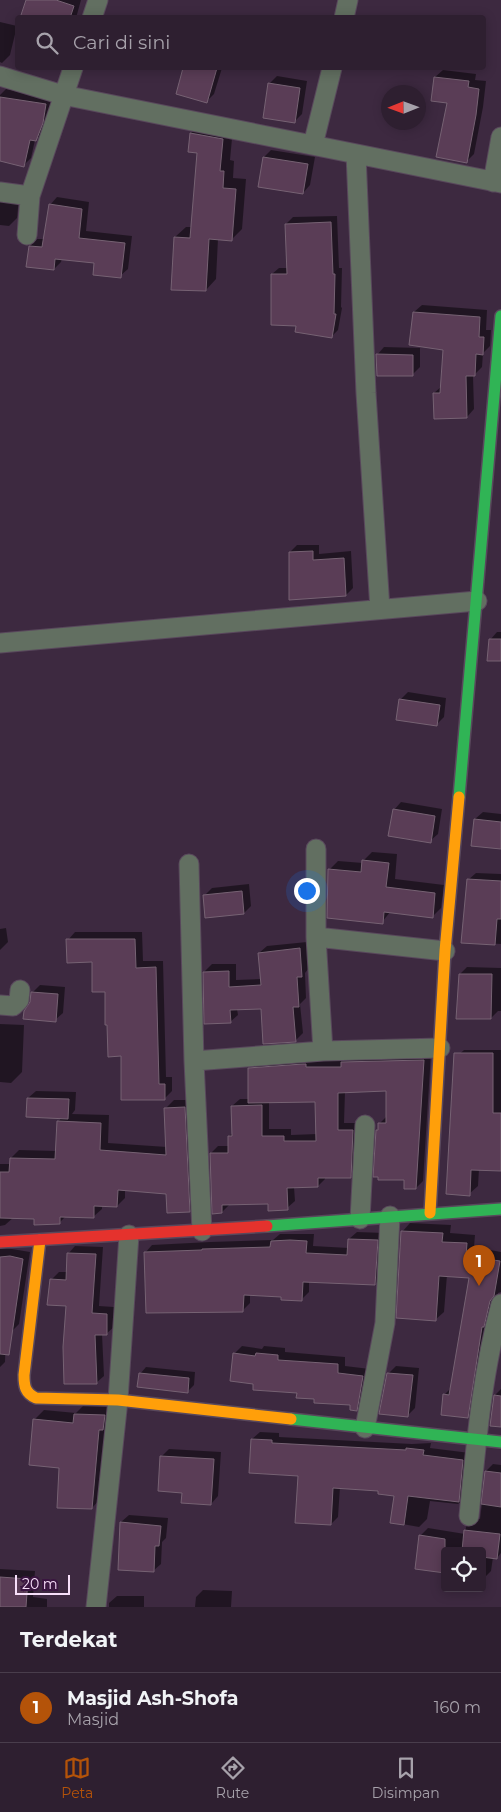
<!DOCTYPE html>
<html lang="id">
<head>
<meta charset="utf-8">
<style>
  body { margin:0; font-family:Montserrat,sans-serif; background:#3a2c3c; color:#f1f3f6 }
  .controls { position:absolute; right:15px; bottom:15px; display:grid; overflow:hidden; border-radius:5px; box-shadow:0 2px 12px #0003 }
  .controls button { width:45px; height:45px; display:grid; place-items:center; padding:0; border:0; border-bottom:1px solid #493d4c; background:#2e1f30; color:#f1f3f6; font:25px sans-serif }
  .compass { position:absolute; left:381px; top:85px; width:45px; height:45px; border-radius:50%; background:#2e1f30; box-shadow:0 2px 12px #0003; rotate:269deg }
  .scale { position:absolute; left:15px; bottom:12px; width:55px; box-sizing:border-box; padding-left:5px; border:2px solid #f7dff9; border-top:0; font-size:14px; line-height:18px; white-space:nowrap; color:#f7dff9; -webkit-text-stroke:4px #3a1540; paint-order:stroke }
  .you { position:absolute; left:306px; top:890px; width:18px; height:18px; margin:-12px; border:4px solid #fff; border-radius:50%; background:#1a73e8; box-shadow:0 0 0 8px #1a73e833 }
  .badge { display:grid; place-items:center; width:32px; height:32px; border-radius:50%; background:#b45309; color:#fff; font-size:16px; font-weight:700 }
  .pin { position:absolute; translate:-50% -41px; filter:drop-shadow(0 1px 2px #0008) }
  .pin::after { content:''; position:absolute; top:26px; width:18px; height:15px; background:inherit; clip-path:polygon(0 0,100% 0,50% 100%) }
  .list { margin:0; padding:0; list-style:none }
  h2 { display:flex; justify-content:space-between; align-items:center; height:65px; margin:0; padding:0 20px; font-size:21px }
  h2 small { font-size:16px; font-weight:400; color:#a7a2ab }
  .list li { display:grid; grid-template-columns:32px 1fr auto; gap:15px; align-items:center; box-sizing:border-box; height:70px; padding:0 20px; border-top:1px solid #493d4c }
  .list b { display:block; font-size:19px; white-space:nowrap }
  .list p { margin:0; font-size:16px; white-space:nowrap; color:#a7a2ab }
  .list em { font-size:16px; font-style:normal; color:#a7a2ab }
  .icon { flex:none; width:28px; height:28px; fill:none; stroke:currentColor; stroke-width:2; stroke-linecap:round; stroke-linejoin:round }
  .map { position:relative; flex:none; width:501px; height:1607px; overflow:hidden }
  .search { position:absolute; background:#2e1f30; box-shadow:0 2px 12px #0003; left:15px; right:15px; top:15px; height:55px; display:flex; align-items:center; gap:12px; box-sizing:border-box; padding:0 18px; border-radius:5px; color:#a7a2ab; font-size:19px }
  .sheet { height:135px; background:#2e1f30 }
  nav { display:flex; justify-content:space-around; align-items:center; box-sizing:border-box; height:70px; border-top:1px solid #493d4c; background:#2e1f30; font-size:14px; color:#a7a2ab }
  nav a { display:grid; justify-items:center; gap:2px }
  nav .on { color:#b45309 }
  .map>svg:first-child { display:block }
  .shadow { fill:#0007; fill-rule:evenodd }
  .building { fill:#5a3d56; stroke:#766273 }
  .lines { fill:none; stroke-linecap:round; stroke-linejoin:round }
  .street-casing { stroke:#59485c; stroke-width:21 }
  .fast-casing { stroke:#59485c; stroke-width:14 }
  .slow-casing { stroke:#59485c; stroke-width:14 }
  .jam-casing { stroke:#59485c; stroke-width:14 }
  .street { stroke:#626f61; stroke-width:19 }
  .fast { stroke:#30b455; stroke-width:11 }
  .slow { stroke:#ff9f0a; stroke-width:11 }
  .jam { stroke:#e5322d; stroke-width:11 }
</style>
</head>
<body>
<div class="map">
<svg width="501" height="1607" viewBox="0 0 501 1607">
  <rect width="100%" height="100%" fill="#3d2940"/>
  <path class="shadow" d="M27,0H81L76,18H22Z
    M0,22L17,26L10,55L2,63L0,62Z
    M185,68H222L214,94L206,102L177,93Z
    M443,70L476,74L475,80L486,81L483,107L474,154L466,162L449,102L435,77Z
    M277,76L307,81L302,114L294,122L269,84Z
    M6,89L52,97L50,115L44,132L35,140L31,158L23,166L0,160V95Z
    M202,123L233,128L230,160L234,161L233,178L246,179L242,229L231,240L218,239L216,279L206,290L175,237L186,227H192L198,152L191,133Z
    M271,150L315,157L310,185L303,193L264,157Z
    M0,192L19,198L17,218L9,226L0,225Z
    M57,197L89,202L86,231L132,236L128,269L120,276L96,261L62,258L61,262L54,269L30,246L37,239H44L50,205Z
    M337,216L339,268H342L341,307L342,308L338,330L331,337L298,324L272,274L279,268H288L286,224L293,217Z
    M422,305L487,310L486,330H491L490,346L483,353L482,367L473,376L474,409L467,417L434,393L442,386L444,349L414,312Z
    M384,347L420,348V367L412,375L377,355Z
    M297,545H319V554L351,551L353,588L346,595L290,552Z
    M497,632H501V660L490,640Z
    M408,692L446,698L444,717L436,725L400,700Z
    M401,802L442,809L438,834L430,841L394,810Z
    M483,812L501,814V848L473,845L475,819Z
    M372,852L397,854L395,879L444,885L441,908L433,916L391,911L382,922L329,870L338,861L363,863V861Z
    M476,873L501,874V944L462,942L468,880Z
    M249,884L251,906L244,913L204,896L212,888Z
    M6,928L8,942L0,950V929Z
    M75,932H142L143,961H163L166,1077H172V1091L165,1098L123,1055L106,991L93,961L68,940Z
    M307,942L309,968L305,973L306,998L300,1004L303,1033L295,1041L262,1007L237,1009L238,1015L230,1022L204,972L212,964H236V980L262,979L259,953L267,946Z
    M467,967L501,968V1011H498L491,1018L460,974Z
    M40,985L65,987L63,1013L55,1020L31,1002L32,993Z
    M0,1024L24,1025L22,1072L11,1083L0,1082Z
    M464,1050H501V1170L479,1169L478,1186L469,1194L455,1058Z
    M431,1053L423,1181L416,1188L405,1179L377,1130L379,1128L380,1123L387,1116V1090L345,1092L344,1123H360L358,1169L350,1176L325,1177V1179L318,1186L294,1187L295,1201L287,1208L269,1202L229,1205L222,1212L211,1153L218,1146H230L229,1136L233,1133L232,1106L240,1099H250L249,1069L257,1061L344,1060L349,1055ZM317,1101V1134L291,1135V1129H269V1102Z
    M36,1091L76,1092L75,1110L72,1114L109,1115L108,1143L167,1147L166,1108L174,1100H193L198,1203L189,1211L167,1193L125,1189V1198L117,1206H102V1209L93,1217L66,1216L60,1222L36,1218L14,1217L5,1225L0,1226V1164H11V1158L19,1150L57,1151L58,1122L62,1117L28,1098Z
    M410,1223L451,1225L450,1233L475,1235L474,1247L501,1252V1292L498,1293L492,1317L476,1408L468,1416L444,1395L451,1388L470,1277L447,1275L444,1312L435,1320L402,1232Z
    M357,1232L385,1233L383,1277L375,1284L309,1281V1292L301,1300L282,1296L250,1294V1303L243,1310L145,1253L152,1245L210,1242L273,1240L280,1234H314L313,1246L349,1248V1239Z
    M75,1246L103,1247L99,1306L114,1307V1327L106,1334H102L104,1376L96,1383L67,1305L52,1279L59,1272H67L68,1254Z
    M0,1247L30,1252L19,1324L12,1331L6,1330L5,1362L0,1367Z
    M242,1346L262,1349L264,1346L285,1348V1352L345,1357V1366L370,1369L364,1402L356,1410L352,1404L315,1398L298,1391L255,1383L234,1354Z
    M396,1366L419,1368L415,1408L408,1415L388,1374Z
    M146,1367L195,1372L194,1385L188,1391L140,1374Z
    M501,1389V1426L491,1425L495,1395Z
    M84,1405L114,1406L101,1498L92,1508L34,1420L44,1410L76,1413Z
    M260,1432L279,1433V1437L412,1444L431,1443L430,1448L470,1453L466,1497L458,1504L430,1501L427,1519L419,1527L391,1522L396,1495L380,1490L340,1487L338,1517L331,1524L299,1474L252,1439Z
    M169,1449L221,1452L218,1496L211,1504L161,1457Z
    M493,1464L501,1465V1553L497,1558L493,1557L491,1571L484,1578H482V1551H445L421,1535L428,1528L465,1534L466,1527L473,1519H480L486,1471Z
    M129,1515L168,1518L166,1538L162,1542L161,1564L153,1571L121,1522Z
    M0,1569L35,1571L33,1597L47,1599V1607H0Z
    M203,1590L232,1591L231,1607H195L196,1597Z
    M117,1596H144V1607H109V1603Z"/>
  <path class="building" d="M26,0H56L74,6L70,18H20Z
    M183,68H217L207,103L176,94Z
    M434,77L469,81L468,87L479,89L476,115L467,163L436,157L447,103L431,101Z
    M268,83L300,88L295,123L263,118Z
    M0,97L46,104L43,123L36,141L30,140L24,167L0,161Z
    M190,133L223,139L220,171H224L223,188L236,189L232,241L209,239L206,291L171,290L174,237L190,238L197,153L188,152Z
    M263,157L308,164L303,194L258,187Z
    M49,204L82,209L79,238L125,243L121,278L93,275L94,263L55,259L54,270L26,267L29,246L42,247Z
    M331,222L333,274H335L334,314H336L332,338L295,332L296,326L271,325V274H287L285,224Z
    M413,312L480,317L479,337H484L483,355L476,354L475,376H466L467,418L434,419L433,393H440L443,350L409,345Z
    M376,354L413,355V376H377Z
    M313,551V560L344,558L346,596L289,600V552Z
    M489,639H501V661H487Z
    M399,699L440,705L437,726L396,720Z
    M393,809L435,816L431,843L388,836Z
    M474,819L501,822V849L471,846Z
    M362,860L389,863L386,887L435,893L433,918L384,912L383,924L327,918L328,869L361,872Z
    M467,879L501,881V919H497L495,945L461,943Z
    M242,891L244,914L205,918L203,895Z
    M66,939H135L136,968L156,967L159,1084H165V1100H121V1056L108,1057L107,1025H105V992H92V962L67,963Z
    M300,948L302,977H297L299,1007H293L296,1042L263,1044L261,1009L230,1010L231,1023L204,1024L203,972L229,971V987L261,985L258,953Z
    M459,974H492L491,1019H456Z
    M31,992L58,994L56,1022L23,1019L24,1011L30,1002Z
    M454,1053H493V1113H501V1171L471,1170L470,1196L446,1194Z
    M424,1060L416,1189H404V1180H378V1177H373L376,1130H378V1123H386V1091L338,1093V1130H353L351,1178H318V1187L287,1188L288,1210L268,1211V1204L222,1205V1213L212,1214L210,1153H228V1136H232L231,1106L262,1105V1136H284V1141H316L315,1102L248,1103V1068L303,1064H306V1067H341V1062Z
    M27,1098L69,1099L68,1119L26,1117Z
    M185,1107L190,1212L167,1213L166,1194L118,1190L117,1207L94,1206V1218L60,1217V1224L34,1225V1219L0,1218V1172H9L10,1158L55,1159L57,1121L101,1123L100,1150L166,1155L164,1108Z
    M401,1231L443,1233L442,1242L467,1243L466,1256L500,1261L494,1296L490,1301L484,1327H482L468,1418L441,1415L443,1394L449,1395L469,1278L439,1276L436,1321L396,1318Z
    M348,1239L378,1240L375,1285L303,1282L302,1301L281,1300V1297L244,1295L243,1312L146,1313L144,1252L202,1250V1249L270,1247L271,1241L290,1240L307,1241L306,1253L347,1255Z
    M67,1253L96,1254L92,1313L107,1314V1335H95L97,1384H64L63,1347L66,1306L47,1305L50,1279L66,1280Z
    M10,1256L23,1259L9,1355L0,1354V1257Z
    M233,1353L255,1356L256,1353L278,1355V1360L338,1364V1373L363,1376L357,1411L350,1410V1405L314,1403V1399L296,1398L297,1393L253,1390V1384L230,1381Z
    M139,1373L189,1378L188,1393L137,1387Z
    M387,1373L413,1375L408,1417L379,1414Z
    M494,1395L501,1396V1427L490,1426Z
    M74,1414L105,1415L103,1430H99L92,1509L57,1508L59,1468L29,1465L33,1419L73,1423Z
    M251,1439L272,1440V1443L406,1450V1448L424,1450L423,1455L463,1460L459,1502L408,1496L404,1525L390,1523L394,1496L378,1494V1491L333,1488L331,1525L295,1523L298,1476L249,1473Z
    M160,1456L214,1459L211,1505L181,1503L182,1493L158,1491Z
    M485,1471L501,1473V1507L481,1504Z
    M120,1522L161,1526L159,1546H155L154,1572L118,1570Z
    M464,1530L500,1534L497,1559L482,1557V1551H462Z
    M419,1535L445,1539V1573L415,1569Z
    M0,1577L28,1579L26,1607H0Z"/>
  <g class="lines">
    <g class="street-casing">
      <path id="street" d="M92,18L98,0
        M344,18L348,0
        M0,76L63,95L501,183
        M313,145L332,68
        M356,154L366,393L380,609
        M493,182L501,137
        M0,192L30,196L73,68
        M27,235L30,196
        M0,643L477,601
        M316,849V937
        M189,864L194,1061L202,1231
        M0,1005L13,1006L19,1000L20,990
        M323,1051L316,937L445,951
        M194,1061L323,1051L440,1048
        M360,1219L365,1125
        M365,1428L385,1323L390,1216
        M469,1516C476,1445 482,1373 501,1304
        M96,1607L118,1400L129,1235"/>
    </g>
    <g class="fast-casing">
      <path id="fast" d="M459,797L501,316
        M267,1226L501,1209
        M291,1419L501,1442"/>
    </g>
    <g class="slow-casing">
      <path id="slow" d="M430,1213L445,951L459,797
        M40,1240L24,1375C24,1386 25,1393 36,1398L118,1400L291,1419"/>
    </g>
    <g class="jam-casing">
      <path id="jam" d="M0,1242L267,1226"/>
    </g>
    <use href="#street" class="street"/>
    <use href="#fast" class="fast"/>
    <use href="#slow" class="slow"/>
    <use href="#jam" class="jam"/>
  </g>
</svg>
<div class="controls">
<button><svg class="icon" aria-label="locate" viewBox="0 0 24 24"><circle cx="12" cy="12" r="6"/><path d="M12 2v4M12 18v4M2 12h4M18 12h4"/></svg></button>
</div>
<svg class="compass" viewBox="-18 -18 36 36"><path d="M0-13l5 13h-10z" fill="#e53935"/><path d="M0 13l5-13h-10z" fill="#a7a2ab"/></svg>
<div class="scale">20 m</div>
<div class="you"></div>
<div class="pin badge" style="left:479px;top:1286px">1</div>
<div class="search"><svg class="icon" aria-label="search" viewBox="0 0 24 24"><circle cx="10" cy="10" r="6"/><path d="M15 15l6 6"/></svg>Cari di sini</div>
</div>
<section class="sheet">
<h2>Terdekat<small></small></h2>
<ul class="list">
<li><span class="badge">1</span><div><b>Masjid Ash-Shofa</b><p>Masjid</p></div><em>160 m</em></li>
</ul>
</section>
<nav>
<a class="on"><svg class="icon" aria-label="map" viewBox="0 0 24 24"><path d="M3 6l6-2 6 2 6-2v14l-6 2-6-2-6 2zM9 4v14M15 6v14"/></svg>Peta</a>
<a><svg class="icon" aria-label="directions" viewBox="0 0 24 24"><path d="M12 3l9 9-9 9-9-9zM9 14v-3h6M13 9l2 2-2 2"/></svg>Rute</a>
<a><svg class="icon" aria-label="saved" viewBox="0 0 24 24"><path d="M7 4h10v16l-5-4-5 4z"/></svg>Disimpan</a>
</nav>
</body>
</html>
